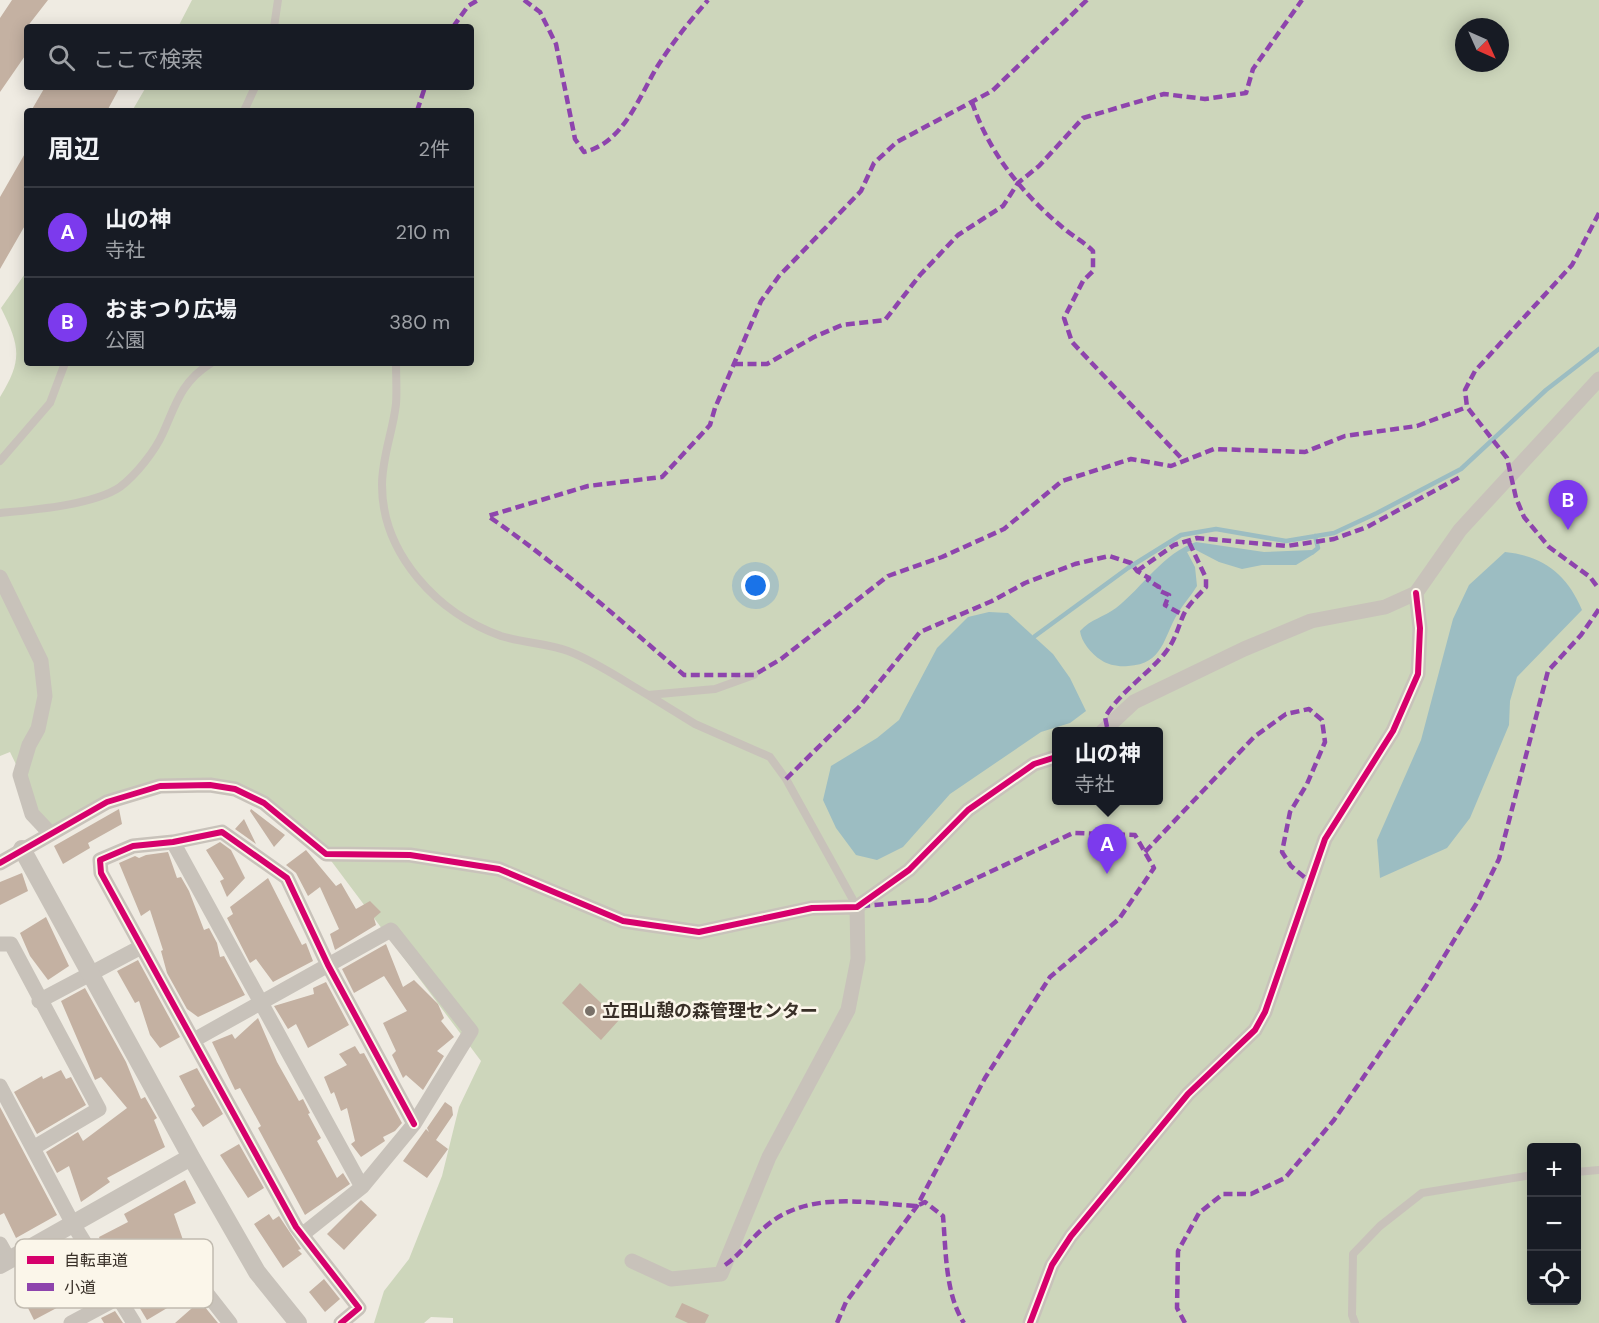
<!DOCTYPE html>
<html lang="ja">
<head>
<meta charset="utf-8">
<style>
  body { margin:0; font-family:"DM Sans","Noto Sans JP",sans-serif; background:#20242c; color:#f1f3f6 }
  .controls { position:absolute; right:18px; bottom:18px; display:grid; overflow:hidden; border-radius:6px; box-shadow:0 3px 15px #0003 }
  .controls button { width:54px; height:54px; display:grid; place-items:center; padding:0; border:0; border-bottom:2px solid #363941; background:#171b24; color:#f1f3f6; font:30px sans-serif }
  .compass { position:absolute; left:1455px; top:18px; width:54px; height:54px; border-radius:50%; background:#171b24; box-shadow:0 3px 15px #0003; rotate:135deg }
  .you { position:absolute; left:756px; top:586px; width:21px; height:21px; margin:-15px; border:4px solid #fff; border-radius:50%; background:#1a73e8; box-shadow:0 0 0 9px #1a73e833 }
  .badge { display:grid; place-items:center; width:39px; height:39px; border-radius:50%; background:#7c3aed; color:#fff; font-size:20px; font-weight:700 }
  .pin { position:absolute; translate:-50% -50px; filter:drop-shadow(0 2px 3px #0008) }
  .pin::after { content:''; position:absolute; top:32px; width:21px; height:18px; background:inherit; clip-path:polygon(0 0,100% 0,50% 100%) }
  .popup { position:absolute; left:1052px; top:727px; width:111px; height:78px; box-sizing:border-box; display:grid; place-content:center; border-radius:6px; background:#171b24; filter:drop-shadow(0 2px 4px #0005); font-size:20px; white-space:nowrap; color:#9ea1a6 }
  .popup b { font-size:22px; color:#f1f3f6 }
  .popup::after { content:''; position:absolute; left:50%; top:100%; margin-left:-12px; border:12px solid transparent; border-top-color:#171b24 }
  .list { margin:0; padding:0; list-style:none }
  h2 { display:flex; justify-content:space-between; align-items:center; height:78px; margin:0; padding:0 24px; font-size:26px }
  h2 small { font-size:20px; font-weight:400; color:#9ea1a6 }
  .list li { display:grid; grid-template-columns:39px 1fr auto; gap:18px; align-items:center; box-sizing:border-box; height:90px; padding:0 24px; border-top:2px solid #363941 }
  .list b { display:block; font-size:22px; white-space:nowrap }
  .list p { margin:0; font-size:20px; white-space:nowrap; color:#9ea1a6 }
  .list em { font-size:20px; font-style:normal; color:#9ea1a6 }
  .icon { flex:none; width:33px; height:33px; fill:none; stroke:currentColor; stroke-width:2; stroke-linecap:round; stroke-linejoin:round }
  .map { position:relative; flex:none; width:1599px; height:1323px; overflow:hidden }
  .search { position:absolute; background:#171b24; box-shadow:0 3px 15px #0003; left:24px; top:24px; width:450px; height:66px; display:flex; align-items:center; gap:15px; box-sizing:border-box; padding:0 21px; border-radius:6px; color:#9ea1a6; font-size:22px }
  .panel { position:absolute; background:#171b24; box-shadow:0 3px 15px #0003; left:24px; top:108px; width:450px; height:258px; border-radius:6px }
  .map>svg:first-child { display:block }
  .green { fill:#cdd6bb; fill-rule:evenodd }
  .water { fill:#9cbdc2 }
  .lines { fill:none; stroke-linecap:round; stroke-linejoin:round }
  .stream { stroke:#9cbdc2; stroke-width:4.5 }
  .building { fill:#c4b1a2 }
  .service { stroke:#c8c2ba; stroke-width:8 }
  .minor { stroke:#c8c2ba; stroke-width:15 }
  .tertiary { stroke:#c8c2ba; stroke-width:18 }
  .quiet { stroke:#8e44ad; stroke-width:4.5; stroke-dasharray:9 4.5; stroke-linecap:butt }
  .cycleway-casing { stroke:#fbf6ea; stroke-width:10 }
  .cycleway { stroke:#d6006c; stroke-width:6 }
  .poi-dot { fill:#797169; stroke:#fbf6ea; stroke-width:2 }
  .labels { text-anchor:middle; dominant-baseline:central; stroke-width:5; stroke-linejoin:round; paint-order:stroke }
  .poi-label { font-size:18px; font-weight:bold; fill:#393028; stroke:#fbf6ea; text-anchor:start }
  .key { fill:#fbf6ea; stroke:#c1bbb0; stroke-width:1.5 }
  .key-label { font-size:16px; fill:#393028 }
</style>
</head>
<body>
<div class="map">
<svg width="1599" height="1323" viewBox="0 0 1599 1323">
  <rect width="100%" height="100%" fill="#efebe2"/>
  <path class="green" d="M192,0H1599V1323H453V1318L431,1317L424,1323H374L384,1291L409,1259L442,1176L459,1107L481,1061L326,854L235,789L160,786L49,832L10,752L0,756V397C23,360 20,346 1,308L27,271V363H471V111H132L146,87H471V27H178ZM1464,27H1500V63H1464ZM1056,732H1158V800H1056ZM1532,1148H1576V1300H1532Z"/>
  <path class="water" d="M1196,542L1264,552L1312,550L1314,554L1296,565H1262L1242,569L1219,562L1194,549L1187,552L1195,567L1197,586C1191,596 1184,603 1178,613C1163,637 1164,664 1128,666C1119,667 1108,665 1101,660C1091,654 1081,641 1080,631C1091,619 1104,617 1116,608C1143,587 1163,553 1196,542Z
    M1505,552C1543,556 1567,574 1582,610L1517,677L1510,701L1509,725L1470,818L1447,848L1380,878L1377,840L1421,740L1453,619L1469,585Z
    M989,612L1008,613L1053,654L1070,678L1086,711L1070,723L1041,732L950,794L903,847L877,860L856,855L836,828L823,800L831,766L877,738L899,720L937,648L968,617Z"/>
  <g class="lines">
    <path class="stream" d="M1313,552L1318,548L1315,536
      M1035,636L1128,568L1181,535L1216,529L1286,541L1334,533L1377,513L1461,469L1546,390L1599,349"/>
  </g>
  <path class="building" d="M12,0H48L27,27V53L0,92V18Z
    M45,87H120L107,111H31Z
    M27,150V222L0,269V197Z
    M119,809L122,824L88,843L90,848L63,864L54,846Z
    M251,809L285,835L274,847L250,811Z
    M244,819L256,844L235,829Z
    M220,842L231,850L245,878L227,897L220,881L224,879L206,850Z
    M306,850L336,886L341,883L356,909L370,901L381,912L374,918L376,925L335,950L330,934L339,929L320,887L308,896L296,873L286,865Z
    M168,852L177,878L181,877L189,891L204,930L209,928L217,943L220,957L224,956L245,995L198,1017L187,1009L167,973L161,951L163,950L150,910L141,916L119,863L135,856L139,858L146,855Z
    M22,873L28,891L0,905V882Z
    M268,878L302,945L306,943L313,961L273,982L256,959L250,963L227,918L233,914L230,907Z
    M46,917L69,966L48,980L30,956L20,933Z
    M386,944L403,987L414,980L438,1004L444,1018L441,1021L454,1037L437,1051L444,1056L423,1090L406,1075L403,1078L392,1055L396,1051L383,1023L407,1011L384,976L354,993L342,969Z
    M138,960L180,1037L160,1048L150,1035L139,1001L135,1003L117,971Z
    M326,982L349,1025L308,1048L296,1024L288,1029L274,1006L314,994L313,988Z
    M580,983L619,1020L601,1040L562,1003Z
    M85,988L126,1062L141,1099L145,1097L157,1118L154,1120L165,1147L107,1178L110,1182L81,1202L69,1166L57,1173L46,1152L78,1132L83,1141L127,1108L101,1077L95,1080L61,1001Z
    M258,1018L277,1062L299,1101L303,1099L310,1113L308,1114L321,1138L317,1141L337,1178L343,1173L350,1184L305,1215L258,1128L261,1126L240,1088L235,1090L212,1042L232,1034L235,1039Z
    M355,1046L360,1054L364,1053L402,1123L395,1131L383,1137L385,1141L361,1157L351,1144L355,1141L347,1108L341,1111L334,1092L331,1094L324,1077L347,1065L339,1054Z
    M197,1068L223,1114L203,1127L191,1109L195,1106L179,1076Z
    M61,1070L66,1079L71,1077L86,1105L37,1134L14,1092L42,1076L43,1079Z
    M445,1102L452,1107L453,1115L436,1140L448,1149L427,1178L403,1161L426,1129L429,1132L427,1128Z
    M0,1107L57,1215L16,1238L4,1213L0,1215Z
    M239,1144L264,1188L248,1198L220,1155Z
    M185,1180L196,1203L174,1214L183,1240L160,1253L163,1258L137,1273L125,1243L105,1253L99,1237L128,1222L124,1214Z
    M361,1200L377,1215L344,1250L327,1234Z
    M269,1214L273,1220L279,1216L301,1249L298,1250L302,1254L283,1268L254,1224Z
    M73,1243L105,1294L91,1301H86L83,1294L34,1320L25,1302L47,1290L33,1267Z
    M180,1275L194,1292L147,1320L138,1305Z
    M324,1279L340,1299L325,1312L309,1292Z
    M200,1301L218,1323H175Z
    M682,1303L709,1315L705,1323H688L675,1317Z
    M115,1311L123,1323H104L101,1318Z"/>
  <g class="lines">
    <path class="service" d="M274,27L278,0
      M244,111L255,87
      M396,363C396,376 397,391 396,404C393,431 382,457 382,485C382,554 438,614 501,636C523,643 546,643 568,651C595,661 622,680 648,695
      M0,461L50,403L65,363
      M0,513C32,510 94,505 120,487C136,475 155,451 163,433C176,404 181,382 211,363
      M754,675L715,689L648,695L695,724L770,757L786,779L857,907
      M1576,1172L1599,1170
      M1355,1323L1352,1315L1353,1254L1380,1226L1422,1193L1532,1175"/>
    <path class="minor" d="M0,577L41,661L45,696L38,729L29,745L20,775L32,814L49,832
      M1102,732L1134,702L1244,649L1311,621L1385,607L1416,593L1460,530L1599,379
      M173,842L362,1187
      M0,863L107,802L160,786L210,785L235,789L264,803L326,854L410,855L499,869L623,921L699,932L812,908L857,907L909,870L968,810L1034,764L1056,757
      M0,944H11L99,1109L33,1148
      M39,1001L141,947
      M194,1040L391,930L471,1031L414,1124L362,1187L303,1234
      M0,1086L73,1224L134,1323
      M0,1244L9,1260
      M632,1261L671,1279L721,1274L769,1157L848,1010L858,959L857,907
      M71,1323L183,1263L230,1323
      M341,1323L359,1308L296,1227L101,873L100,860L133,846L173,842L222,832L287,878L328,965L414,1124
      M1030,1323L1052,1265L1071,1236L1188,1094L1255,1030L1265,1012L1325,839L1393,731L1418,674L1420,628L1416,593"/>
    <path class="tertiary" d="M22,849L191,1157L257,1272L298,1323
      M0,1265L191,1157"/>
    <path class="quiet" d="M524,0L540,12L556,44L575,139L584,152C623,143 638,99 657,67C672,43 690,21 708,0
      M1087,0L992,91L897,142L874,163L861,191L779,276L761,301L715,408L710,425L662,477L588,486L488,516C558,564 620,620 684,675H754L781,659L888,576L942,557L1004,529L1062,481L1081,475L1131,459L1171,466L1214,449L1305,452L1345,436L1417,426L1467,407
      M453,27L468,6L478,0
      M972,102C989,154 1025,197 1067,231C1076,238 1085,243 1093,251V271L1083,281L1064,318L1072,342L1184,461
      M417,111L425,87
      M1599,213L1572,265L1475,371L1465,390L1467,407L1507,458L1516,498L1524,517L1549,547L1590,577L1599,589
      M734,364H767L814,337L842,325L885,320L920,275L958,235L1003,206L1018,183L1039,166L1083,118L1164,94L1205,99L1246,93L1253,69L1302,0
      M1137,571L1174,545L1197,538L1287,546L1334,539L1367,527L1460,477
      M1107,727L1105,717C1121,691 1146,676 1165,653C1175,641 1177,630 1183,616C1188,604 1198,596 1206,587V578L1188,540
      M786,779L859,707L920,632L992,601L1025,583L1075,564L1109,556L1131,563L1137,571L1149,578L1148,580L1159,587L1158,590L1169,595L1165,605L1183,615
      M1145,852L1254,737L1286,714L1309,709L1322,720L1325,742L1307,784L1290,812L1282,852L1291,866L1309,881
      M725,1265C741,1254 750,1239 765,1227C807,1190 865,1203 917,1206L925,1202L943,1216C946,1250 945,1294 964,1323
      M837,1323L846,1302L917,1206L985,1078L1050,977L1119,919L1154,868L1135,835L1073,833L930,900L863,906
      M1185,1323L1177,1308L1178,1251L1199,1213L1223,1194H1251L1285,1178L1334,1120L1426,986L1478,901L1499,859L1548,671L1581,635L1599,609"/>
    <g class="cycleway-casing">
      <path id="cycleway" d="M0,863L107,802L160,786L210,785L235,789L264,803L326,854L410,855L499,869L623,921L699,932L812,908L857,907L909,870L968,810L1034,764L1056,757
        M341,1323L359,1308L296,1227L101,873L100,860L133,846L173,842L222,832L287,878L328,965L414,1124
        M1030,1323L1052,1265L1071,1236L1188,1094L1255,1030L1265,1012L1325,839L1393,731L1418,674L1420,628L1416,593"/>
    </g>
    <use href="#cycleway" class="cycleway"/>
  </g>
  <circle class="poi-dot" cx="590" cy="1011" r="6"/>
  <g class="labels">
    <g class="poi-label">
      <text x="602" y="1011">立田山憩の森管理センター</text>
    </g>
  </g>
  <rect x="15" y="1239" width="198" height="69" rx="9" class="key"/>
  <rect x="27" y="1256" width="27" height="8" fill="#d6006c"/>
  <rect x="27" y="1283" width="27" height="8" fill="#8e44ad"/>
  <g class="key-label">
    <text x="64" y="1266">自転車道</text>
    <text x="64" y="1293">小道</text>
  </g>
</svg>
<div class="controls">
<button>+</button>
<button>−</button>
<button><svg class="icon" aria-label="locate" viewBox="0 0 24 24"><circle cx="12" cy="12" r="6"/><path d="M12 2v4M12 18v4M2 12h4M18 12h4"/></svg></button>
</div>
<svg class="compass" viewBox="-18 -18 36 36"><path d="M0-13l5 13h-10z" fill="#e53935"/><path d="M0 13l5-13h-10z" fill="#9ea1a6"/></svg>
<div class="you"></div>
<div class="pin badge" style="left:1107px;top:874px">A</div>
<div class="popup"><b>山の神</b>寺社</div>
<div class="pin badge" style="left:1568px;top:530px">B</div>
<div class="search"><svg class="icon" aria-label="search" viewBox="0 0 24 24"><circle cx="10" cy="10" r="6"/><path d="M15 15l6 6"/></svg>ここで検索</div>
<section class="panel">
<h2>周辺<small>2件</small></h2>
<ul class="list">
<li><span class="badge">A</span><div><b>山の神</b><p>寺社</p></div><em>210 m</em></li>
<li><span class="badge">B</span><div><b>おまつり広場</b><p>公園</p></div><em>380 m</em></li>
</ul>
</section>
</div>
</body>
</html>
